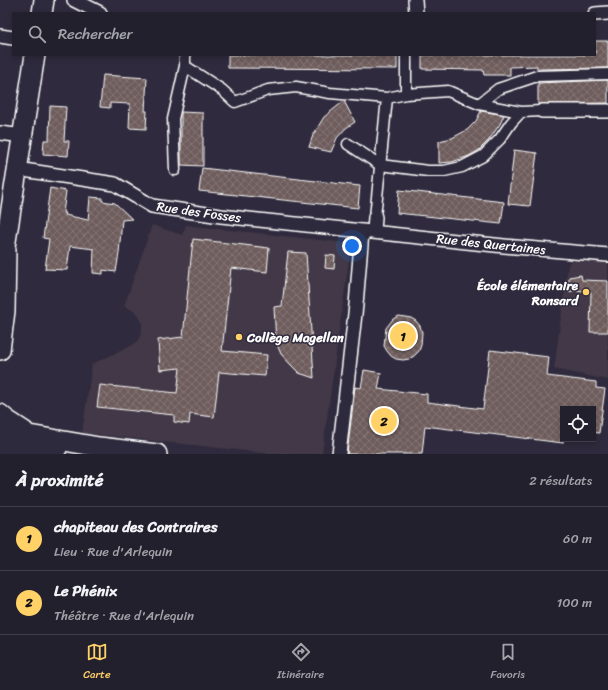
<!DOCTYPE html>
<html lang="fr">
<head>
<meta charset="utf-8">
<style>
  body { margin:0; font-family:Sriracha,sans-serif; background:#2f2d3a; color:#f1f3f6 }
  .controls { position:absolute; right:12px; bottom:12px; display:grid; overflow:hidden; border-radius:0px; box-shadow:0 2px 6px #0003 }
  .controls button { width:36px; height:36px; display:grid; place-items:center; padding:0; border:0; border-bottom:1px solid #403e4a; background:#23202e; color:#f1f3f6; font:20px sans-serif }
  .you { position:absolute; left:352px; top:246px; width:14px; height:14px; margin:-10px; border:3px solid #fff; border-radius:50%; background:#1a73e8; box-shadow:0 0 0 6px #1a73e833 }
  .badge { display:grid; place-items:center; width:26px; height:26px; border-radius:50%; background:#ffd166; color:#111; font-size:13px; font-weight:700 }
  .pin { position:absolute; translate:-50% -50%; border:2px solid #fff; box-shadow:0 1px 4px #0006 }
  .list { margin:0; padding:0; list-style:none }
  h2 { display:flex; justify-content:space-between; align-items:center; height:52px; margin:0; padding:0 16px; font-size:17px }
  h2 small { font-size:13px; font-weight:400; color:#a3a3aa }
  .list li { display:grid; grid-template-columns:26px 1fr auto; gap:12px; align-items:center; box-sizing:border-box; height:64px; padding:0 16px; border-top:1px solid #403e4a }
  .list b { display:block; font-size:15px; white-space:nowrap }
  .list p { margin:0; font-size:13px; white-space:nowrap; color:#a3a3aa }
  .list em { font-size:13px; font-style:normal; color:#a3a3aa }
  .icon { flex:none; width:22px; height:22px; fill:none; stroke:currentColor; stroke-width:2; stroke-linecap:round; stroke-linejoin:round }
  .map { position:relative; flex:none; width:608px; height:454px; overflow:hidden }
  .search { position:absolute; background:#23202e; box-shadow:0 2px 6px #0003; left:12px; right:12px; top:12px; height:44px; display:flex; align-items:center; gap:10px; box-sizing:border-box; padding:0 14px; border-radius:0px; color:#a3a3aa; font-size:15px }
  .sheet { height:180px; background:#23202e }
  nav { display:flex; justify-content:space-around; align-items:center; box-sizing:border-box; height:56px; border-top:1px solid #403e4a; background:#23202e; font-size:11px; color:#a3a3aa }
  nav a { display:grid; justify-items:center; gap:2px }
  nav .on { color:#ffd166 }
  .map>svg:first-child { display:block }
  .built { fill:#423946 }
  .building { fill:url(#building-cross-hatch); stroke:#fff }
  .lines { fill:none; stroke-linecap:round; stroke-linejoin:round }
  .pedestrian-casing { stroke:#fff; stroke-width:13 }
  .minor-casing { stroke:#fff; stroke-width:16 }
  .tertiary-casing { stroke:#fff; stroke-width:20 }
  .secondary-casing { stroke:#fff; stroke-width:22 }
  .pedestrian { stroke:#2f2a3d; stroke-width:10 }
  .minor { stroke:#2f2a3d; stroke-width:13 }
  .tertiary { stroke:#2f2a3d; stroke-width:17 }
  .secondary { stroke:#2f2a3d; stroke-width:19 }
  .poi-dot { fill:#ffd166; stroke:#2f2a3d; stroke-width:1.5 }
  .labels { text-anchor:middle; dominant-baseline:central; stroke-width:3; stroke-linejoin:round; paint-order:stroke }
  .street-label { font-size:13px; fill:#fff; stroke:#2f2a3d }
  .poi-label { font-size:13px; font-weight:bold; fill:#fff; stroke:#2f2a3d; text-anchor:end }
</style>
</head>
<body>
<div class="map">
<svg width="608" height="454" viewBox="0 0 608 454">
  <defs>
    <pattern id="building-cross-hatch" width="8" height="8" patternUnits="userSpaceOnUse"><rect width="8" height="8" fill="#6e5d5b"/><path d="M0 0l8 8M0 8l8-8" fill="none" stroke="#847574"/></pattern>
  </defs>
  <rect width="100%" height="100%" fill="#2f2a3d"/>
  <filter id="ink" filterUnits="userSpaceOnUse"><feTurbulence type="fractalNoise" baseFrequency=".025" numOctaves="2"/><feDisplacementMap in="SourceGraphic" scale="8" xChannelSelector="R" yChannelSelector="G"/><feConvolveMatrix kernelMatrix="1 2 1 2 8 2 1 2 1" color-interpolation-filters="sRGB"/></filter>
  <g filter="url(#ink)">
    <path class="built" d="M152,225L182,235L186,225L346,243L351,246L322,454H274L82,433L92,364L133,345L138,340L141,335L142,326L141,320L137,314L132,310L124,306Z
      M579,259L608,261V380L554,369L568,265L570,261Z"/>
    <path class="building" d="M595,41H608V68L537,69V66L510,67V75H484L483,70L422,69V55H595Z
      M228,55H397V69L228,68Z
      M103,75L147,78L145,111H147L146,129L129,128L130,104L110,103V108L100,107Z
      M608,80V103L538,104V83Z
      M344,101L355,122L346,128L337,138L331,152L309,147L313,135L324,117Z
      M50,106L66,107L64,141H69L68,156L43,154L44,140H49Z
      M481,111L504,115L500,124L489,140L479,150L469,156L452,162L439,163V141L452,138L467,130L476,121Z
      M181,112L203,113V166L181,165Z
      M514,150L537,153L530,206L508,204Z
      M202,168L360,186L358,208L199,191Z
      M50,188L66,191L63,213H66L65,215L88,220L90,197L102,198V201L115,203L132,219L122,220L119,253L116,272L103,270V274L93,273L94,249L70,246L67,270L45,269L49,239L43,238Z
      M399,190L504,202L501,224L397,213Z
      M193,239L269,248L267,272L231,268L222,351L267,355L265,376L219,372L214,417L190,414L189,424L174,422V415L97,407L100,385L177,393L180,368L160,370L158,340L183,337Z
      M288,252L306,253L314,378L299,373L291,365L281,354L276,342L274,307L282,306Z
      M326,255L335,256L334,269L325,268Z
      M581,275L582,280L608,281V332H590L591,292L576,290L569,292V277Z
      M399,316L411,318L416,321L420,326L422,332L421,345L419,351L414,356L409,359L403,360L396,359L391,356L387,351L384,346L386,328L393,319Z
      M490,350L549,357L547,376L596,382V388L605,389L599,433L593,432V409H563V443L425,426L422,454H347L355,387L361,388L364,370L381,373L378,389L427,394V402L483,409Z"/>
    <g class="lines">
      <g class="pedestrian-casing">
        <path id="pedestrian" d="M185,66L222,90L235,102L268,90L296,87L330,93L387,98
          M406,94L448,91L479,104L521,112
          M479,104L498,89L537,76L608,74
          M348,144L380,165L428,171H444L462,167L483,156L500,139L511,123L521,112L542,111
          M175,170L173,119L185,66V55
          M375,217L387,98L406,94V55"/>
      </g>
      <g class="minor-casing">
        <path id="minor" d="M74,0L100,13
          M415,0L416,13
          M595,14L608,13
          M0,36L13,38
          M542,111H608
          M0,133L23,136
          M17,169L115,184L152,206L221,216L504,246L608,255
          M374,232L375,217
          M339,454L356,305L362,232"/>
      </g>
      <g class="tertiary-casing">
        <path id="tertiary" d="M0,440L58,449"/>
      </g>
      <g class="secondary-casing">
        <path id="secondary" d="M42,13L44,0
          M0,263L6,241L35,55
          M0,350L5,311L6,250
          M0,414L7,420L24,431
          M0,430L99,447L157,454
          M0,450L24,454"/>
      </g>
      <use href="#pedestrian" class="pedestrian"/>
      <use href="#minor" class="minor"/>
      <use href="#tertiary" class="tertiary"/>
      <use href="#secondary" class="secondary"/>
    </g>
  </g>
  <g class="poi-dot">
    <circle cx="586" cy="292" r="4"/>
    <circle cx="239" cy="337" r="4"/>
  </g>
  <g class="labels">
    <g class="street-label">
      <text transform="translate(199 212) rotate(8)">Rue des Fosses</text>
      <text transform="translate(491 244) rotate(6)">Rue des Quertaines</text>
    </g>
    <g class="poi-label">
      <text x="578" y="285">École élémentaire<tspan x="578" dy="15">Ronsard</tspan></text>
      <text x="247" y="337" text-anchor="start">Collège Magellan</text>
    </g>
  </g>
</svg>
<div class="controls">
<button><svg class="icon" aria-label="locate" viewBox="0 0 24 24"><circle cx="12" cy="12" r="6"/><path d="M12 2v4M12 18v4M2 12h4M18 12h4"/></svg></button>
</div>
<div class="you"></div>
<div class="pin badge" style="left:403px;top:336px">1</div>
<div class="pin badge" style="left:384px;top:421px">2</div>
<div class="search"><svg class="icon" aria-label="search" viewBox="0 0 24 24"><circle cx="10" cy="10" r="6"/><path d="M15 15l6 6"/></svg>Rechercher</div>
</div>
<section class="sheet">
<h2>À proximité<small>2 résultats</small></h2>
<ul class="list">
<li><span class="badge">1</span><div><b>chapiteau des Contraires</b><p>Lieu · Rue d'Arlequin</p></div><em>60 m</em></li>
<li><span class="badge">2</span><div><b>Le Phénix</b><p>Théâtre · Rue d'Arlequin</p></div><em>100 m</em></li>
</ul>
</section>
<nav>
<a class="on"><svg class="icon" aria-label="map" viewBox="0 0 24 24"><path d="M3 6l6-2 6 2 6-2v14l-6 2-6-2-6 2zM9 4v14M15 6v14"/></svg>Carte</a>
<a><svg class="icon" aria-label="directions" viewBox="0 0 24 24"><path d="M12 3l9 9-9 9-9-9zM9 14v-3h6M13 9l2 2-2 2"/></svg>Itinéraire</a>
<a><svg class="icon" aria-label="saved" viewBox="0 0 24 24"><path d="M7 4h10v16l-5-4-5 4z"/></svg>Favoris</a>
</nav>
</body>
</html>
